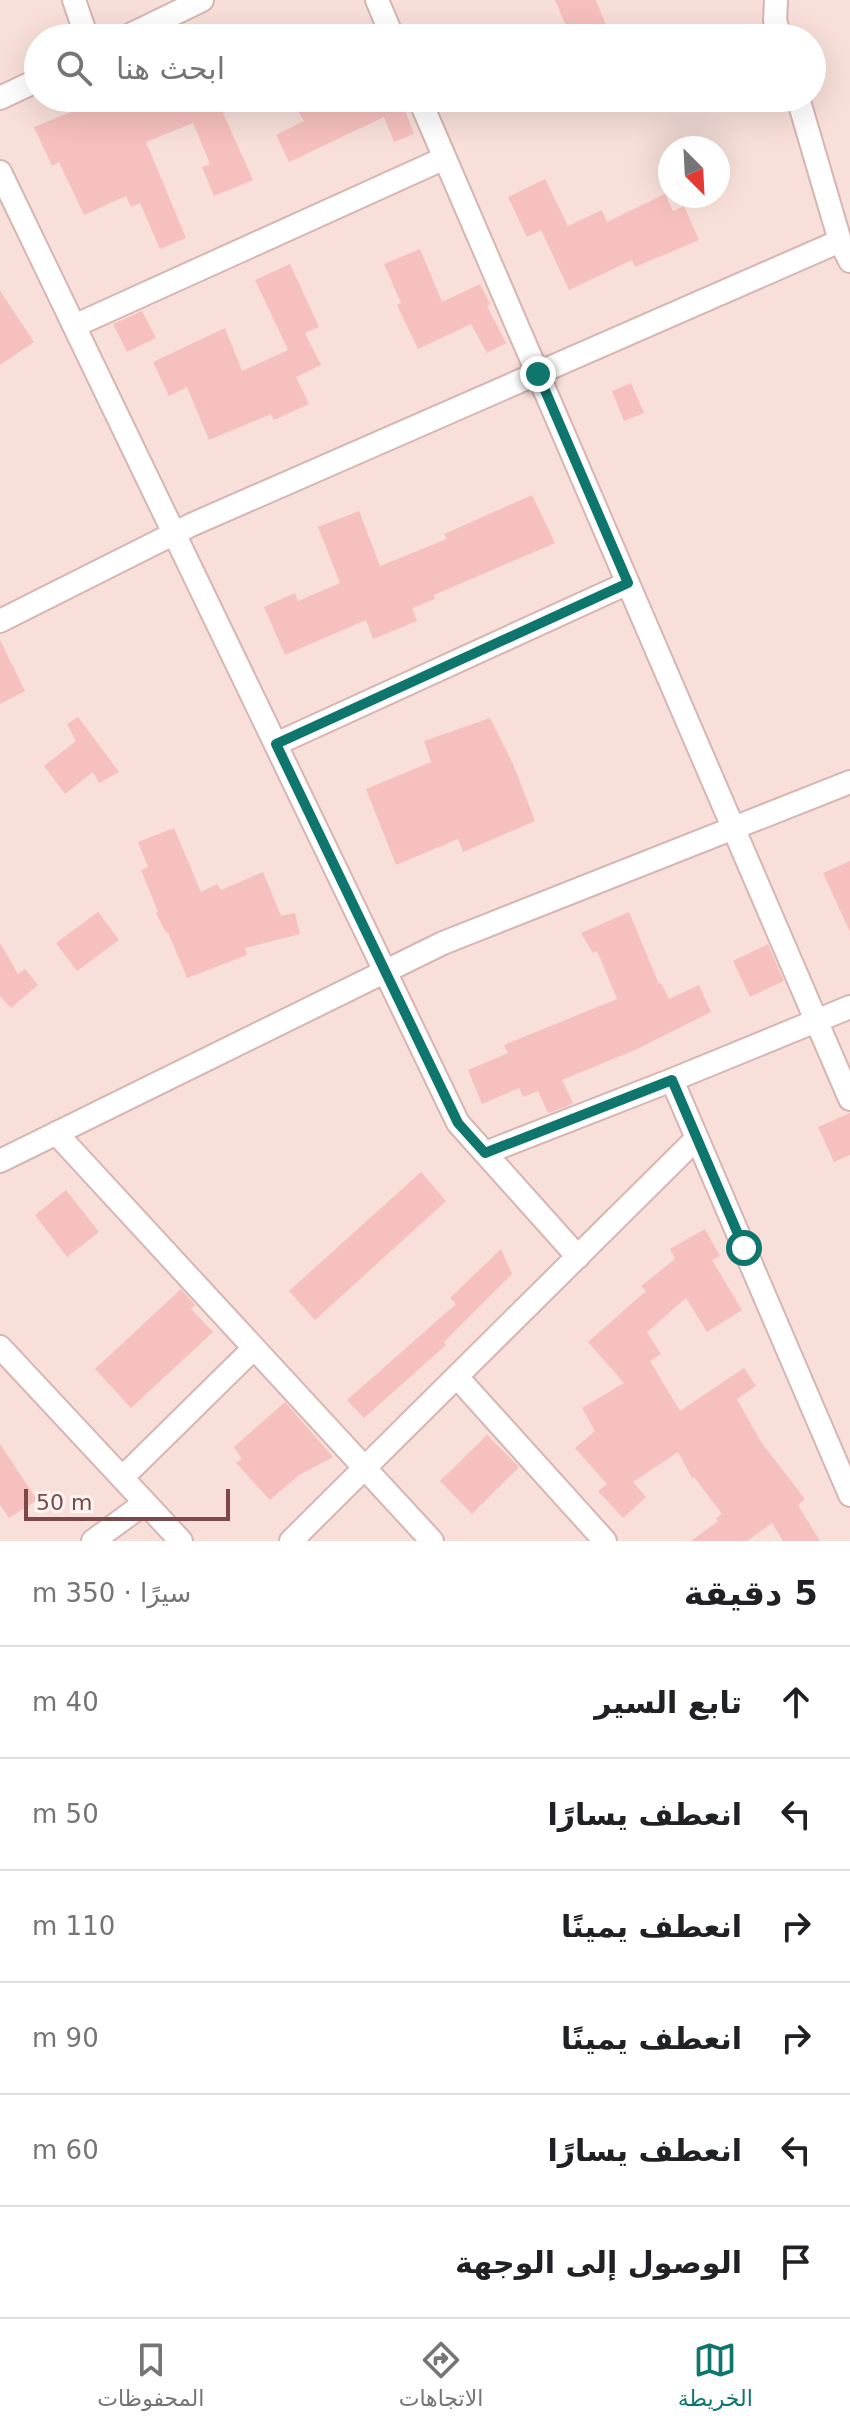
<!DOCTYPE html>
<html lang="ar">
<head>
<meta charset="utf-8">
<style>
  body { margin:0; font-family:"DejaVu Sans",Cairo,sans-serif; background:#f6f6f6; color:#202124; direction:rtl }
  .compass { position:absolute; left:658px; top:136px; width:72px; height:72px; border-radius:50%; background:#fff; box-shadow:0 8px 32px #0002; rotate:156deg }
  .scale { position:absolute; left:24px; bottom:20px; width:206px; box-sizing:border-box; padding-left:8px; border:4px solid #7b494a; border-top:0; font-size:22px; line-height:28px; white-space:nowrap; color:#7b494a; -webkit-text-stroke:6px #fff4f1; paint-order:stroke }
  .stop { position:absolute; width:24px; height:24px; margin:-18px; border:6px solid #0f766e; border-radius:50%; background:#fff }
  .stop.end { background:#0f766e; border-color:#fff; box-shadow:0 2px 8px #0008 }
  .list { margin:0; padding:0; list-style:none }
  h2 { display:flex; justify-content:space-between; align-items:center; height:104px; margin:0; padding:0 32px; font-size:34px }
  h2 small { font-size:26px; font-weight:400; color:#757577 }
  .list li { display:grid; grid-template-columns:52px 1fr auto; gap:24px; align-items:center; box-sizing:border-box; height:112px; padding:0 32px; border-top:2px solid #e0e0e0 }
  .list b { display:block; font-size:30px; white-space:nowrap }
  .list em { font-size:26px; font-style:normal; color:#757577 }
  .icon { flex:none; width:44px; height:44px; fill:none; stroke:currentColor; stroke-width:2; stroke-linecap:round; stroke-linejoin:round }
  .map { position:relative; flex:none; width:850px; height:1541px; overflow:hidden; direction:ltr }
  .search { position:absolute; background:#fff; box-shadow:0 8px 32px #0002; left:24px; right:24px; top:24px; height:88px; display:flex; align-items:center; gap:20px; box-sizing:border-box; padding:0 28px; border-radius:44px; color:#757577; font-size:30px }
  .sheet { height:776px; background:#fff }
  nav { display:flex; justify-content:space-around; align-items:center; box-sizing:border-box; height:112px; border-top:2px solid #e0e0e0; background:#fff; font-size:22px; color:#757577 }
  nav a { display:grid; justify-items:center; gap:4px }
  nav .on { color:#0f766e }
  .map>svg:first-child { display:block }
  .residential { fill:#f8dfd9; fill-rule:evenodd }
  .building { fill:#f6c0be }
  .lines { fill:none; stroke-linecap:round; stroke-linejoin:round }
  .minor-casing { stroke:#d6b5b3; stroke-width:26 }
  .minor { stroke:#fff; stroke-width:22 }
  .route { stroke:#0f766e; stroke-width:10 }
</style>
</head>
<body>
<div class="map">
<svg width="850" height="1541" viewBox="0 0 850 1541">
  <rect width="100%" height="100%" fill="#feeee9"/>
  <path class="residential" d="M0,0H850V1541H0ZM38,38H812V98H38ZM670,148H718V196H670Z"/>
  <path class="building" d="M555,0H596L607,27L583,38H571Z
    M85,98H255L223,113L253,180L214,196L202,167L210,164L193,123L146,142L186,238L160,249L140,203L131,207L126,196L84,215L59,162L52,166L34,127L88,105Z
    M290,98H405L407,106L404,108L414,134L394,142L384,117L289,162L276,135L304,121Z
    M545,179L568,226L602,210L607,222L665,194L673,211L684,206L699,240L635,267L632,260L569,290L541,230L527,237L508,197Z
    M420,249L442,302L480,284L490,304L487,306L506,343L487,353L471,324L418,349L397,305L401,303L384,264Z
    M290,264L319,327L305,333L321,365L296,377L309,404L274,420L271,414L209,440L187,387L169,396L153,362L225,328L242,371L288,350L255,280Z
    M0,291L34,342L0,365Z
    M142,311L156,338L127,352L113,324Z
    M631,383L644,413L624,421L612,391Z
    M532,495L555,543L434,595L435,599L412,608L417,621L373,639L366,620L285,655L264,607L295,593L298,601L340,583L318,527L359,511L380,566L447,539L444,534Z
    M0,640L25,691L0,704Z
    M78,717L119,772L99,783L93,772L65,794L44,766L76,741L67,724Z
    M490,718L513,764L535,821L463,852L458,839L396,865L366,789L431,762L424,741Z
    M174,828L201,892L217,884L221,890L263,872L281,916L295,913L300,934L245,948L247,955L187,978L168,932L166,933L156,913L158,912L141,870L148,867L138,842Z
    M850,861V932L823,873Z
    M98,912L119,940L77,971L56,943Z
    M629,912L659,984L661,983L669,999L699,985L711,1012L637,1049L562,1080L573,1103L565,1107L548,1113L538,1091L523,1097L519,1088L482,1104L468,1070L508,1053L504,1045L617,999L597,951L593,953L581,933Z
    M0,943L18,974L25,969L38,985L11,1008L0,996Z
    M768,944L784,981L750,997L733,961Z
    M850,1113V1155L834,1162L818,1127Z
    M421,1172L446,1201L315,1320L289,1291Z
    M66,1190L99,1232L67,1257L35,1215Z
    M705,1229L720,1256L712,1260L742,1310L707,1332L686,1298L647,1332L661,1354L650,1361L680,1411L744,1368L756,1386L737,1399L761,1442L805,1499L798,1505L820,1541H783L772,1523L747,1541H691L718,1521L716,1518L722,1514L694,1477L692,1478L678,1452L633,1482L646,1497L623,1518L598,1491L607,1484L575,1448L595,1431L582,1408L624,1383L588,1342L646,1291L641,1286L675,1259L670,1249Z
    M501,1249L512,1274L444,1342L446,1345L364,1418L347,1400L456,1304L450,1298Z
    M181,1289L195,1305L191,1309L213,1332L131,1408L95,1369Z
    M285,1402L333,1457L299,1475L270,1500L236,1463L242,1459L234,1447Z
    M487,1435L519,1467L472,1514L440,1481Z
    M0,1444L37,1500L9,1518L0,1505Z"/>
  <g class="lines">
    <g class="minor-casing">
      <path id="minor" d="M74,0L87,38
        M377,0L393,38
        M776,0L775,20L780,38
        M124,38L202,0
        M0,98L38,80
        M419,98L850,1099
        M798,98L840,241L850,261
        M0,172L458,1123L578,1257
        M74,326L445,158
        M0,621L191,525L840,241
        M276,744L628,583
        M672,1080L850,1495
        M56,1133L432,1541
        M485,1153L672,1080L850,1007
        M0,1161L443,943L850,782
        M0,1347L181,1541
        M457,1377L605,1541
        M122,1478L254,1348
        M93,1541L145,1503
        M291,1541L697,1138"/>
    </g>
    <use href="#minor" class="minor"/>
  </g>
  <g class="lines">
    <path class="route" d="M538,374L628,583L276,744L458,1123L485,1153L672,1080L744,1248"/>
  </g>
</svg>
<svg class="compass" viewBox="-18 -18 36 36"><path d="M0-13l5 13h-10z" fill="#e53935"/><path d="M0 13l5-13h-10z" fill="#757577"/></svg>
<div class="scale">50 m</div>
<div class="stop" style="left:744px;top:1248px"></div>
<div class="stop end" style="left:538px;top:374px"></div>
<div class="search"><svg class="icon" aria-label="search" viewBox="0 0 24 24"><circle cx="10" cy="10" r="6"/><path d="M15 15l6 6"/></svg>ابحث هنا</div>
</div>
<section class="sheet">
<h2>5 دقيقة<small>سيرًا · 350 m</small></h2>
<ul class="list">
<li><svg class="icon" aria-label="ahead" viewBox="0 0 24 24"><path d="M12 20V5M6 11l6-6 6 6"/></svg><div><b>تابع السير</b></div><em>40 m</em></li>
<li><svg class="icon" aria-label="left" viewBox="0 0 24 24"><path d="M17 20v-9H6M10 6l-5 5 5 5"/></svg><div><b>انعطف يسارًا</b></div><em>50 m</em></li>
<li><svg class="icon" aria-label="right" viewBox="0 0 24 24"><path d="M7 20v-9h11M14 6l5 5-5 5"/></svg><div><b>انعطف يمينًا</b></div><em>110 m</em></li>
<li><svg class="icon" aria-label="right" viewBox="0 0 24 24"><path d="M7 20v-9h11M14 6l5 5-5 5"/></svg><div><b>انعطف يمينًا</b></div><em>90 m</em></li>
<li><svg class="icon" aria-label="left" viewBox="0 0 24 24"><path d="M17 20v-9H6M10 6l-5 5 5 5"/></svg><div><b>انعطف يسارًا</b></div><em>60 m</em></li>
<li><svg class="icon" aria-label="arrive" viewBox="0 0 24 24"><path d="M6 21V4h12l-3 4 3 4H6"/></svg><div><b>الوصول إلى الوجهة</b></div></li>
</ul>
</section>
<nav>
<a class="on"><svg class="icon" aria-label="map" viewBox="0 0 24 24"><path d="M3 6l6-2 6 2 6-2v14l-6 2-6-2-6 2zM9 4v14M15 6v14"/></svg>الخريطة</a>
<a><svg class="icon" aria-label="directions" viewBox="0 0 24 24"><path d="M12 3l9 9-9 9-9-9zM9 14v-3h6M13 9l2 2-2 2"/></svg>الاتجاهات</a>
<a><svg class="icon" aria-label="saved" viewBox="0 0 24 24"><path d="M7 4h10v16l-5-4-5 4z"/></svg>المحفوظات</a>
</nav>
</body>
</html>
